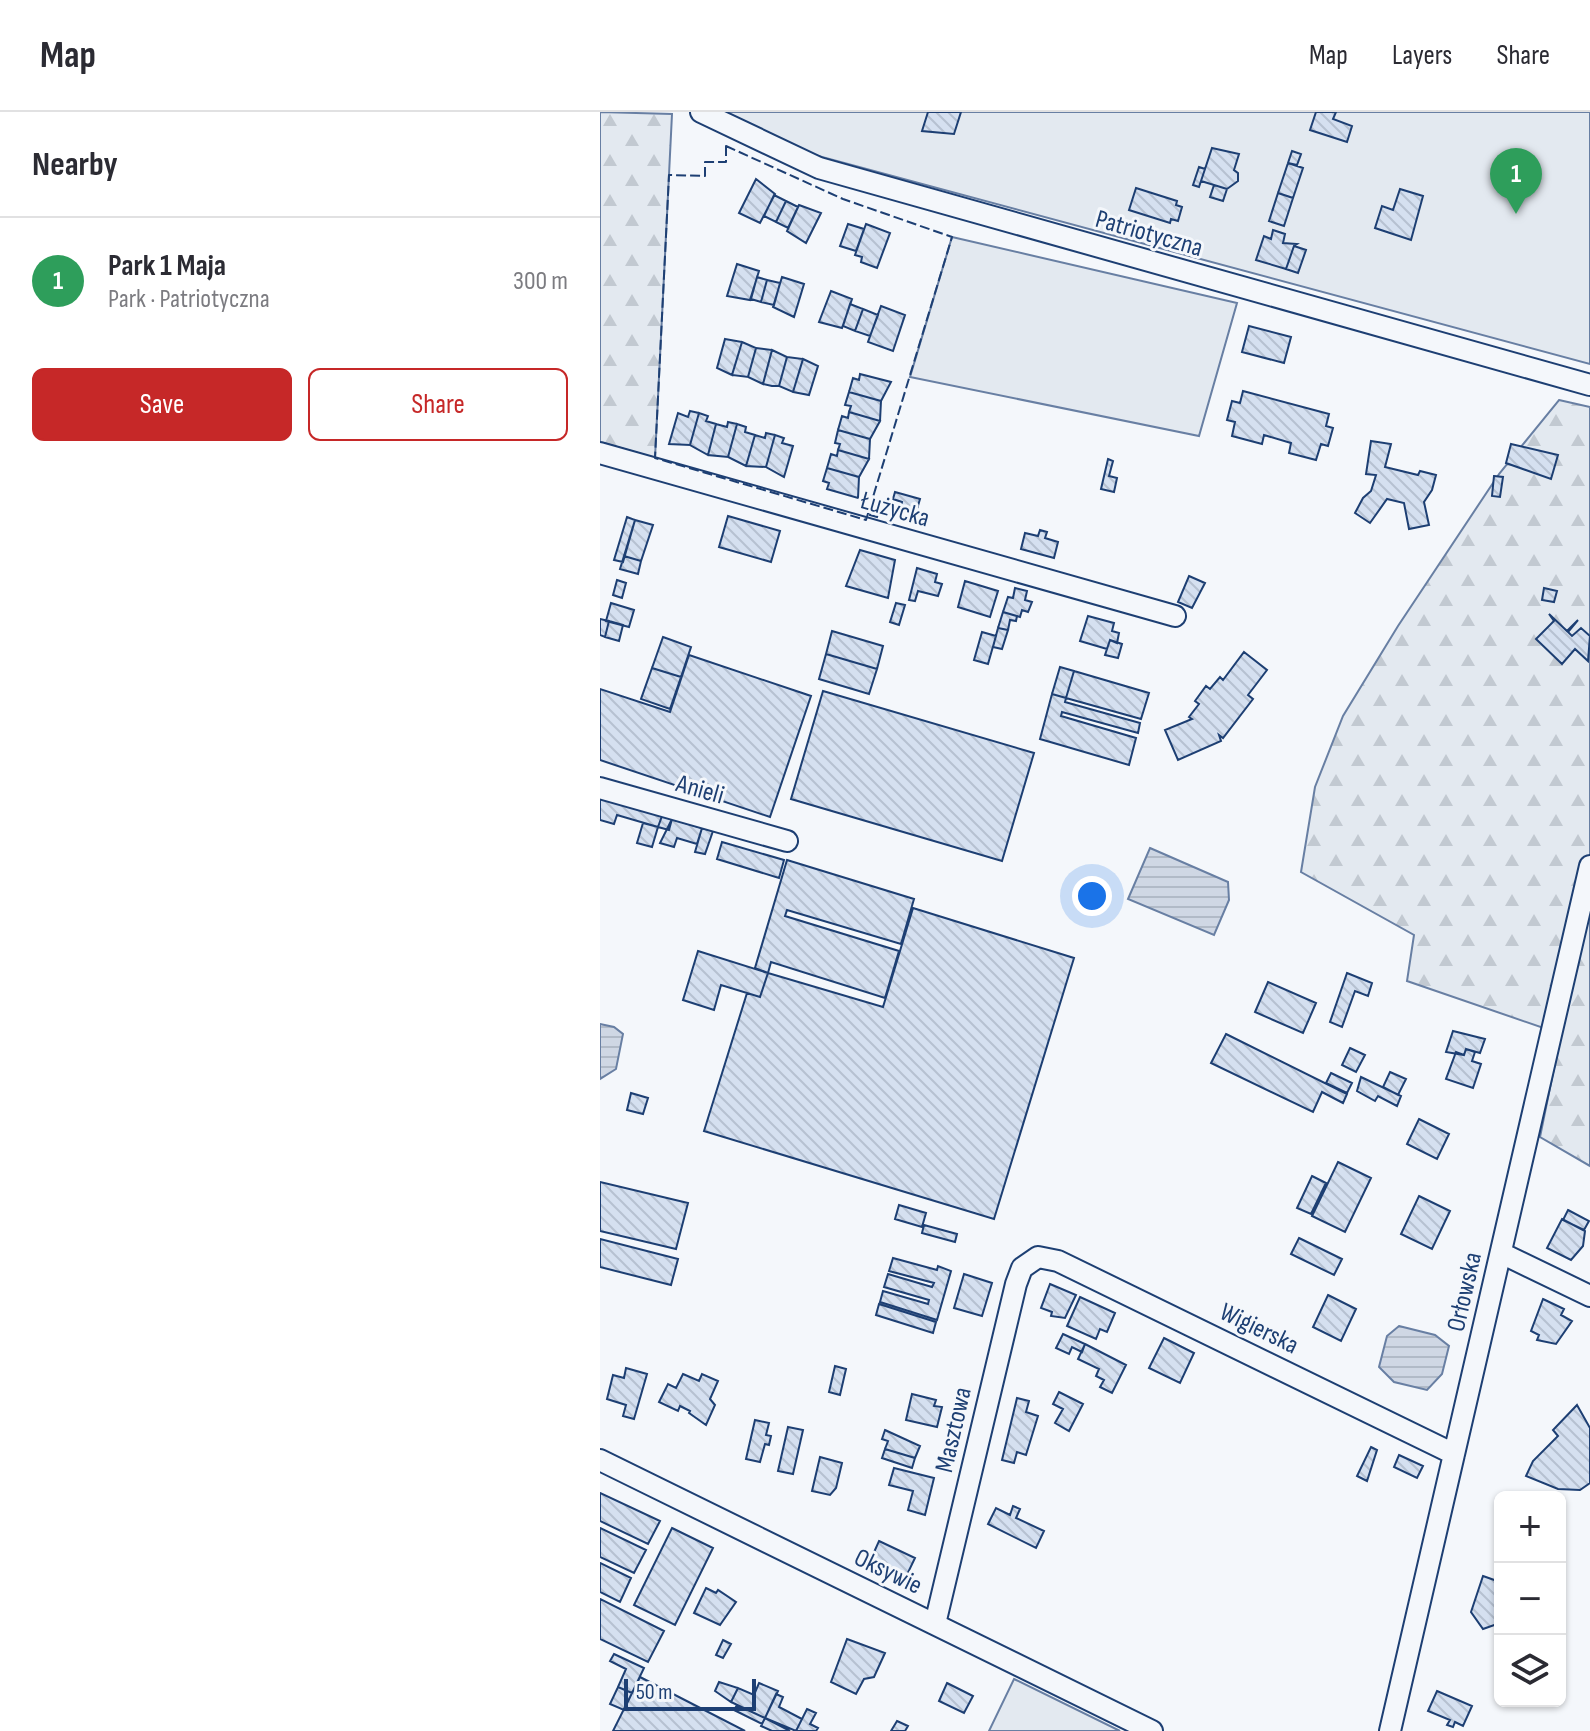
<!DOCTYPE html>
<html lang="en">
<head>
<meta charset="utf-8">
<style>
  body { margin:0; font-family:"Sofia Sans Condensed",sans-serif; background:#f2f2f3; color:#2b2b33 }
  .controls { position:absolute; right:24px; bottom:24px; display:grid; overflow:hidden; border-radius:12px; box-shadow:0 2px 6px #0004 }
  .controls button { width:72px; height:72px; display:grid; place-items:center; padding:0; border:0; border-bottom:2px solid #e1e1e2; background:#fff; color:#2b2b33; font:40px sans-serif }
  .scale { position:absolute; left:24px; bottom:20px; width:132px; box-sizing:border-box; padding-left:8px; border:4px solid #1d3f73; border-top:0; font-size:22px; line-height:28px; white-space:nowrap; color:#1d3f73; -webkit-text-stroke:6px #f4f7fb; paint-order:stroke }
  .you { position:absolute; left:492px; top:784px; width:28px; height:28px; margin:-20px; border:6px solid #fff; border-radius:50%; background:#1a73e8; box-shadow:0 0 0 12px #1a73e833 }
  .badge { display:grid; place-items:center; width:52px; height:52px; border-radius:50%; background:#c62828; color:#fff; font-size:26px; font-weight:700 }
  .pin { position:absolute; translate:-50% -66px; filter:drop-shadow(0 2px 4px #0008) }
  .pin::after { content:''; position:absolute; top:42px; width:28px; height:24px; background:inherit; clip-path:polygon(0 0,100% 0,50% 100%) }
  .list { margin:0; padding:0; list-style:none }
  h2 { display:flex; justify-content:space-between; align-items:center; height:104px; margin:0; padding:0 32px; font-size:34px }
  h2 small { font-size:26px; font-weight:400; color:#7c7c81 }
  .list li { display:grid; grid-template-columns:52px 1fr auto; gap:24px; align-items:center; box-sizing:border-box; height:128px; padding:0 32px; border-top:2px solid #e1e1e2 }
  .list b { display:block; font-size:30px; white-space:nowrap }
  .list p { margin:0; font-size:26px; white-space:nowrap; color:#7c7c81 }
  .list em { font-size:26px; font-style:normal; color:#7c7c81 }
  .actions { display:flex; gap:16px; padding:24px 32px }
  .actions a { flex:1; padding:18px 0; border:2px solid #c62828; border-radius:12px; text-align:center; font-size:28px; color:#c62828 }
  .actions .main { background:#c62828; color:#fff }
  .icon { flex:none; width:44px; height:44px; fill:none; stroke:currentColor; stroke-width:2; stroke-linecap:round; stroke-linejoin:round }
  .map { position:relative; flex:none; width:990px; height:1619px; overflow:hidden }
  header { display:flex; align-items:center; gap:48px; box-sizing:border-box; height:112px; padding:0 40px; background:#fff; border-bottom:2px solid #e1e1e2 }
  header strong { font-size:38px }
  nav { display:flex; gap:44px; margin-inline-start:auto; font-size:28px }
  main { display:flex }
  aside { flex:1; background:#fff }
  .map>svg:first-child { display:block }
  .green { fill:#e3e9f0; stroke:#687fa3; stroke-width:2 }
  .forest { fill:url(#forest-firs); stroke:#687fa3; stroke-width:2 }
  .water { fill:url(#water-rules); stroke:#687fa3; stroke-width:2 }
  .building { fill:url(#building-back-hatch); stroke:#1d3f73; stroke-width:2 }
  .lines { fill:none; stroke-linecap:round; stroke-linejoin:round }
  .minor-casing { stroke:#1d3f73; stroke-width:24 }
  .minor { stroke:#f4f7fb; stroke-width:20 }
  .fence { stroke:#1d3f73; stroke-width:2; stroke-dasharray:10 4; stroke-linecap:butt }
  .labels { text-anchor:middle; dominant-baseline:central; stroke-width:6; stroke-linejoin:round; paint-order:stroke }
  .street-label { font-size:26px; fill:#1d3f73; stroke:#f4f7fb }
</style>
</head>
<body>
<header>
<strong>Map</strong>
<nav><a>Map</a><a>Layers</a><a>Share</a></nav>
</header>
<main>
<aside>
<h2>Nearby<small></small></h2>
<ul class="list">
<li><span class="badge" style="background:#2e9e5b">1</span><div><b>Park 1 Maja</b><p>Park · Patriotyczna</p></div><em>300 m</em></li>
</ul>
<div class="actions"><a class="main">Save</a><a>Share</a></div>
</aside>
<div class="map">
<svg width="990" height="1619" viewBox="0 0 990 1619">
  <defs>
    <pattern id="forest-firs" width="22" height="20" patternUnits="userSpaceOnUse" patternTransform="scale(2)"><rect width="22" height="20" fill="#e3e9f0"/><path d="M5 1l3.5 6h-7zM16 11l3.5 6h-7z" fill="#c2c9d1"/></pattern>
    <pattern id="water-rules" width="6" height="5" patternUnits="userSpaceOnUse" patternTransform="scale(2)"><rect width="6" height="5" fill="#cfd7e4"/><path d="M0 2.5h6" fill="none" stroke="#b1bac7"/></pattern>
    <pattern id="building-back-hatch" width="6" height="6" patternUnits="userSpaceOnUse" patternTransform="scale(2)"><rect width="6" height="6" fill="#d5e0f0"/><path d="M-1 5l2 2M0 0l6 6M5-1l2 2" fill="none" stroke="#b6c1d1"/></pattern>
  </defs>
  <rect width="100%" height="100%" fill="#f4f7fb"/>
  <path class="green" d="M122,0H990V252L196,38Z
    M352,125L637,191L599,324L310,265Z
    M414,1567L520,1619H389Z"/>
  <path class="forest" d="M0,0L72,2L55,346L0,330Z
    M959,288L990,295V1054L940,1025L961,922L807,869L814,823L701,760L715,675L743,604L798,514L899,362Z"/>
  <path class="water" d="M550,736L628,770L629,788L614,823L528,787Z
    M0,912L14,915L23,922L16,957L0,967Z
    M799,1214L835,1223L849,1234L842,1262L827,1278L794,1270L779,1255L787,1224Z"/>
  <path class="building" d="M328,0H361L354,22L322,19Z
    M716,0H736L733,7L752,14L747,30L710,18Z
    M612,36L639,42L634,58L638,61V69L627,77L601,69Z
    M692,39L701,42L697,53L688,51Z
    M688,51L703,56L693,86L678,81Z
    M599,55L605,57L599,75L593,73Z
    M156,67L175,82L160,111L139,101Z
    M614,73L627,77L623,89L610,85Z
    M536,76L577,89L576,93L582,95L578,109L571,107L570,111L529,98Z
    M800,77L823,84L811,128L775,116L782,94L793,98Z
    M678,81L693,86L684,114L669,109Z
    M174,83L186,89L176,110L164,104Z
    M186,89L198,95L188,116L176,110Z
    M199,93L221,101L206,131L187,119Z
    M248,112L264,117L256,139L240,134Z
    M266,112L290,121L277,156L261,150L262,145L255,143Z
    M673,118L685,122L683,131L697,132L694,134L686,157L656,148L664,124L671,127Z
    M694,134L706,138L698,161L686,157Z
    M137,152L159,159L150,188L127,184Z
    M157,165L167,168L161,190L151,187Z
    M182,165L204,172L194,205L173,195Z
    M167,168L180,171L174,193L161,190Z
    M231,179L252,187L242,216L219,210Z
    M250,192L263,197L255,219L243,214Z
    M281,194L305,203L293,239L268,230Z
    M263,197L278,203L270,224L255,219Z
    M649,214L691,225L684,251L642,240Z
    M125,227L142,230L132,263L117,256Z
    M142,230L156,236L148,265L132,263Z
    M156,236L172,238L163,272L148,265Z
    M172,238L187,245L179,274H172L163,272Z
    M187,245L203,247L193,280L179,274Z
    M203,247L218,254L209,283L193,280Z
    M260,262L291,270L281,289L249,280L253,266L259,268Z
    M643,279L729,302L726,314L733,316L728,334L721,332L716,348L689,341L691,331L664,323L662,332L632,324L635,310L627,308L632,289L640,291Z
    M249,280L281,289L280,309L249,300L251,294L245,293Z
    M90,299L99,301L90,333L69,332L78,301L88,305Z
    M249,300L280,309L270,327L238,318L242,304L248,306Z
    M99,301L108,304L106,309L116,312L108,343L90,333Z
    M128,310L137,312L128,345L108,343L116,312L127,315Z
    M137,312L146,315L145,320L155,323L146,354L128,345Z
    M238,318L270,327L269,347L238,338L240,332L235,331Z
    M166,321L175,323L166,355L146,354L155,323L165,326Z
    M175,323L184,326L182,331L193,334L184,365L166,355Z
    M771,329L791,332L785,355L818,363L820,359L836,363L832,378L824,390L829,413L809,417L804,391L787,387L770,411L755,401L763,386L771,379L776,363L766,362Z
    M911,332L958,343L951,367L906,351Z
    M238,338L269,347L259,365L227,356L231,342L237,344Z
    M508,347L513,349L509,364L517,366L514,380L501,377Z
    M227,356L259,365L258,386L227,377L229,371L223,369Z
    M894,364L903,365L900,385L892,384Z
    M295,380L320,387L315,404L305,401L306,397L301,395L302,390L293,387Z
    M274,387L282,389L277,405L270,403Z
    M128,404L180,419L171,450L119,435Z
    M27,405L35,408L23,450L14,448Z
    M35,408L53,413L41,449L24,444Z
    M440,418L447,420L445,426L458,430L454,446L421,437L425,421L438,424Z
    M260,438L295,448L288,486L246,474Z
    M24,444L41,449L38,462L20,457Z
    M317,456L337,462L335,470L342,472L338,484L318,479L315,489L309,488Z
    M589,464L605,471L592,496L578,490Z
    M17,468L26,471L22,486L13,483Z
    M365,469L398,479L390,505L358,495Z
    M415,476L427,479L425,488L432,490L428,500L422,498L420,505L403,500L408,485L413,486Z
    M944,476L957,479L954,490L942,488Z
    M11,491L34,498L29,515L6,509Z
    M296,491L305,493L299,513L290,510Z
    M403,500L417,504L416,509L410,508L408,518L398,516Z
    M949,502L967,519L978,508L968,520L972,524L981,516L990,524L988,549L975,537L962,552L936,527L954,509Z
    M488,504L514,511L512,519L519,521L517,531L510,528L507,537L480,529Z
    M0,507L9,509L5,525L0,523Z
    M9,509L23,513L19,529L5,525Z
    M398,516L408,518L402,537L393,535Z
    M232,519L283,534L277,557L226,542Z
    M382,520L396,524L388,552L374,548Z
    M63,525L91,535L81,565L52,556Z
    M510,528L522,532L518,546L505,543Z
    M644,540L667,558L648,583L653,587L623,626L619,623L621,629L578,648L565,618L592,607L589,605L599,592L595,589L606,574L610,577L620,565L623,568Z
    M226,542L277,557L269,582L219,567Z
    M89,543L211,584L170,705L0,648V577L70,600Z
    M460,555L474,559L466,586L452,582Z
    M52,556L81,565L70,597L41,587Z
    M474,559L549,581L541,607L466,586Z
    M223,579L434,641L402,749L191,687Z
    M452,582L466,586L465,590L540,611L538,621L462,600L461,604L536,626L529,653L440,627Z
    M0,686L62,704L58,715L17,703L14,712L0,708Z
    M62,704L72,707L69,718L58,715Z
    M72,707L102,716L97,732L77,726L74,735L60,731Z
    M43,711L58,715L52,735L37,731Z
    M102,716L113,719L105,742L95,740Z
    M122,730L184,748L179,766L117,747Z
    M187,748L314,787L301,832L187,798L185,804L299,839L285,886L171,850L168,861L155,856Z
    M313,796L474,846L394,1107L104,1019L147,881L160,885L168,861L283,895Z
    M98,839L168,861L160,885L121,873L114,898L83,888Z
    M747,861L772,871L768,884L755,879L742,915L730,910Z
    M668,870L716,891L703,921L655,900Z
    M853,919L885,927L880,941L866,937L864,943L846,940Z
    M626,922L747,982L743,991L722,980L713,1000L611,951Z
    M750,936L765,943L756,960L742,953Z
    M866,937L875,940L872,949L881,952L873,976L846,967L856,940L864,943Z
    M790,960L806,967L798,983L783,975Z
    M731,961L752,971L747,981L726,971Z
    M761,965L801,984L797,994L778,984L775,989L757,979Z
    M31,981L48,986L43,1002L27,998Z
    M819,1007L849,1022L837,1047L807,1032Z
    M738,1050L771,1066L745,1120L712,1104Z
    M712,1064L726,1071L711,1102L697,1096Z
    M0,1070L88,1091L76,1137L0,1119Z
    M819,1084L850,1099L832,1137L801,1122Z
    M299,1093L326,1101L322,1115L295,1107Z
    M968,1098L989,1109L984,1118L963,1108Z
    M962,1107L985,1119L983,1134L971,1148L947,1136Z
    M324,1113L357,1122L355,1130L322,1121Z
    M699,1126L742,1147L734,1163L691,1142Z
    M0,1127L78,1147L71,1173L0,1155Z
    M293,1146L337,1158L338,1154L351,1159L337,1208L280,1190L283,1179L328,1192L329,1188L284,1175L288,1162L332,1175L334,1171L289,1159Z
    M364,1162L392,1171L382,1204L354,1196Z
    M450,1172L476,1183L465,1206L451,1204L452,1200L441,1196Z
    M728,1183L756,1197L741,1229L713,1215Z
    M480,1185L515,1201L507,1220L500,1217L496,1227L467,1214Z
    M943,1187L964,1197L961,1203L972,1209L956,1232L937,1228L939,1223L931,1219Z
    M279,1192L336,1210L333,1221L276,1203Z
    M463,1222L485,1232L482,1240L472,1235L469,1242L456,1236Z
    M564,1226L594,1241L580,1271L549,1256Z
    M485,1232L526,1253L512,1281L500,1275L504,1268L496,1264L499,1257L478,1247Z
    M235,1254L246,1257L240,1283L229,1280Z
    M26,1256L47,1262L34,1307L23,1304L26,1293L7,1287L13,1263L24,1266Z
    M83,1262L99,1269L102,1262L118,1269L110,1287L115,1293L106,1313L89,1301L90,1299L80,1294L78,1299L59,1290L68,1272L76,1276Z
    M459,1280L483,1292L469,1319L455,1311L463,1297L453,1292Z
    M312,1282L336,1288L334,1294L342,1295L337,1315L306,1308Z
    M417,1286L429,1289L426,1300L438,1304L426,1343L417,1340L414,1351L402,1348Z
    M977,1293L990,1316V1371L980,1378L958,1377L926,1364L933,1349L958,1324L953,1318Z
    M155,1308L169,1311L166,1323L171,1324L169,1333L165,1332L160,1350L146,1347Z
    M188,1315L203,1318L193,1362L178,1359Z
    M285,1318L320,1334L315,1346L285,1337L288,1329L282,1327Z
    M771,1335L777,1338L767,1369L757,1364Z
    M285,1337L315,1346L312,1356L282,1346Z
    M799,1343L823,1354L817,1366L794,1355Z
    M220,1345L242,1351L236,1376L230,1383L212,1379Z
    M294,1356L334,1366L325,1403L308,1398L313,1379L289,1373Z
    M0,1381L60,1409L48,1432L0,1409Z
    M413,1394L420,1397L416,1406L444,1419L436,1436L388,1412L396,1396L410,1403Z
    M0,1416L46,1438L34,1461L0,1445Z
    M72,1416L113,1436L75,1513L34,1493Z
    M279,1429L315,1446L303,1471L281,1460L283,1456L271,1447Z
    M0,1451L31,1466L20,1490L0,1480Z
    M883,1464L900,1470V1511L883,1517L871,1500Z
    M106,1476L116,1481L118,1478L136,1490L120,1513L94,1501Z
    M0,1487L64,1519L48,1550L0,1527Z
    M247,1527L285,1541L274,1565L264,1567L256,1582L231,1570Z
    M123,1528L131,1532L123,1546L116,1543Z
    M14,1542L44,1556L32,1581L18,1575L26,1557L10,1549Z
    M40,1565L145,1619H13Z
    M119,1570L138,1576L131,1590L115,1579Z
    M159,1571L178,1579L165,1606L131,1590L138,1576L154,1583Z
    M347,1571L373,1584L364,1601L339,1589Z
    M18,1575L32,1581L24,1598L10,1592Z
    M837,1579L872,1594L863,1614L855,1610L853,1615L847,1613L850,1608L828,1599Z
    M176,1582L183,1585L179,1595L202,1607L196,1619L165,1606Z
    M137,1593L165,1606L162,1612L134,1598Z
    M207,1597L216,1601L210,1612L218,1616L216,1619H196Z
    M165,1606L190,1619H172L161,1614Z
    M297,1609L308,1614L305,1619H291Z"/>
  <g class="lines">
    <g class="minor-casing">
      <path id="minor" d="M101,0L219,56L990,273
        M0,341L575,504
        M0,676L187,729
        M901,1141L990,1184
        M0,1348L552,1619
        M335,1512L416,1172L422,1156L438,1145L458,1149L854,1342
        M790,1619L990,754"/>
    </g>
    <use href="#minor" class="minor"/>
    <path class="fence" d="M126,34L243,87L352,125L266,408L55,346L69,63L105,64V50H126Z"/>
  </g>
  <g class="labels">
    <g class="street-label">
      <text transform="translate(549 122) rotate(16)">Patriotyczna</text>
      <text transform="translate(295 398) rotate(16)">Łużycka</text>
      <text transform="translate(100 678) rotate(16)">Anieli</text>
      <text transform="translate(865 1180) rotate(-77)">Orłowska</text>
      <text transform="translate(659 1217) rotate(26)">Wigierska</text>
      <text transform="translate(354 1318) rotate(-77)">Masztowa</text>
      <text transform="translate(288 1460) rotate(26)">Oksywie</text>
    </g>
  </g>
</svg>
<div class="controls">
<button>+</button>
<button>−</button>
<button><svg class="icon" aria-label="layers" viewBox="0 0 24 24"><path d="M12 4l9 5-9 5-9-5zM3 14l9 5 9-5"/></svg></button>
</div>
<div class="scale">50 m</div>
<div class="you"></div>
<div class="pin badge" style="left:916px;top:102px;background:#2e9e5b">1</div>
</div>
</main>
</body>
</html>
